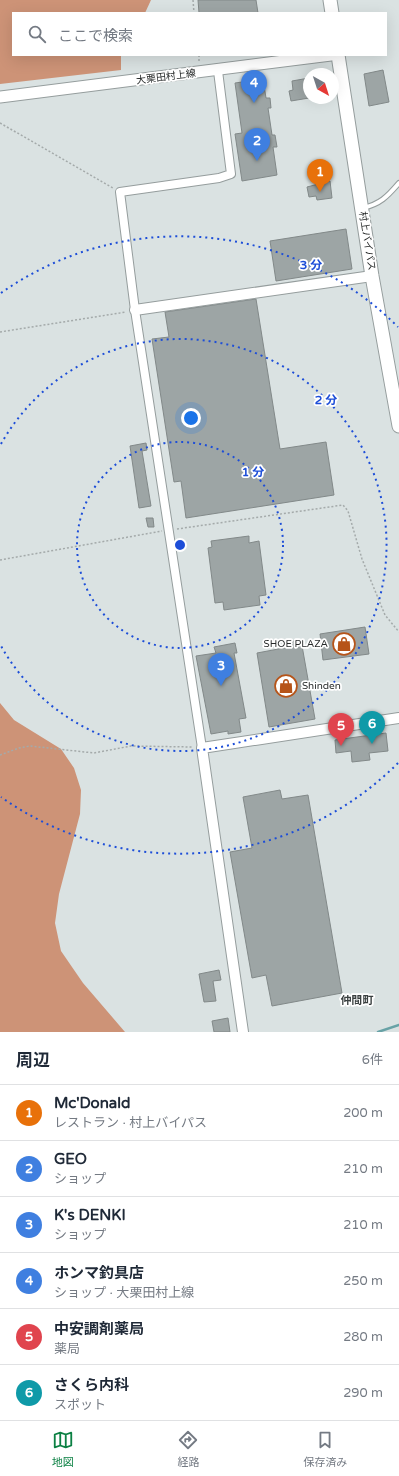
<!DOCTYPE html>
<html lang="ja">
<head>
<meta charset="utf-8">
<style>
  body { margin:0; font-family:"Varela Round","Noto Sans JP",sans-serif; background:#f2f2f3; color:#1f2937 }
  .compass { position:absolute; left:303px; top:68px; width:36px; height:36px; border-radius:50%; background:#fff; box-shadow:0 4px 16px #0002; rotate:141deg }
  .you { position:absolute; left:191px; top:418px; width:14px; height:14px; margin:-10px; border:3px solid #fff; border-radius:50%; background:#1a73e8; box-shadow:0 0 0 6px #1a73e833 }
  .badge { display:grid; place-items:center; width:26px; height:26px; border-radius:50%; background:#0b8043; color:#fff; font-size:13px; font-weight:700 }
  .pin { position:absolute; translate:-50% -33px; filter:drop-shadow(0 1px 2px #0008) }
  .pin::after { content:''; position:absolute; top:21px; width:14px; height:12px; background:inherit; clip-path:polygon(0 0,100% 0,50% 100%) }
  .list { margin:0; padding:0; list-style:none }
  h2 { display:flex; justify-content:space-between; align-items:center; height:52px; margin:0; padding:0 16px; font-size:17px }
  h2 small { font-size:13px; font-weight:400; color:#747a83 }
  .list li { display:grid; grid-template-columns:26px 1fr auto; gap:12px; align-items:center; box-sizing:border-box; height:56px; padding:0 16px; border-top:1px solid #e0e1e3 }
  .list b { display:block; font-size:15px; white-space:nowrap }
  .list p { margin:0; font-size:13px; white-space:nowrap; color:#747a83 }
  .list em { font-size:13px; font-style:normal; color:#747a83 }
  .icon { flex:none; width:22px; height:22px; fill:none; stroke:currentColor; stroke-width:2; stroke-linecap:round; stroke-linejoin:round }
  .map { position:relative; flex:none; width:399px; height:1032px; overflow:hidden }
  .search { position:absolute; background:#fff; box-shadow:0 4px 16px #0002; left:12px; right:12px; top:12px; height:44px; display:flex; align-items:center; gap:10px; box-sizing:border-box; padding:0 14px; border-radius:0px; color:#747a83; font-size:15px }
  .sheet { height:388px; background:#fff }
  nav { display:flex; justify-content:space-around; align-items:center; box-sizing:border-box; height:56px; border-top:1px solid #e0e1e3; background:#fff; font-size:11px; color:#747a83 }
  nav a { display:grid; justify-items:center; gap:2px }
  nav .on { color:#0b8043 }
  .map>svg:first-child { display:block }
  .forest { fill:#cd9377 }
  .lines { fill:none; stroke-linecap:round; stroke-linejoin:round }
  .stream { stroke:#68a2a6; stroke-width:2.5 }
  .building { fill:#9da5a5; stroke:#828989 }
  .service-casing { stroke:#959d9d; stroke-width:6 }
  .minor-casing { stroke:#959d9d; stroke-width:10 }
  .tertiary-casing { stroke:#959d9d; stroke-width:12 }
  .secondary-casing { stroke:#959d9d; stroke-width:13 }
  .trunk-casing { stroke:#959d9d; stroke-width:15 }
  .path { stroke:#a4aaaa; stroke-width:1.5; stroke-dasharray:2 2; stroke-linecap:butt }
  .service { stroke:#fff; stroke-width:4 }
  .minor { stroke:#fff; stroke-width:8 }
  .tertiary { stroke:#fff; stroke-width:10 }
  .secondary { stroke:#fff; stroke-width:11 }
  .trunk { stroke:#fff; stroke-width:13 }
  .ring { fill:none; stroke:#1d4ed8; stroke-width:2; stroke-dasharray:2 4 }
  .labels { text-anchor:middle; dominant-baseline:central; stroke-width:3.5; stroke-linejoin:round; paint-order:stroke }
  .street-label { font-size:10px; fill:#272a2a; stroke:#fff }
  .poi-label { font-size:10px; fill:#272a2a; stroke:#fff; text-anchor:end }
  .neighbourhood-label { font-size:11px; font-weight:bold; fill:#3a4040; stroke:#fff }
  .centre { fill:#1d4ed8; stroke:#fff; stroke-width:2 }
  .ring-label { font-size:12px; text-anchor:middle; font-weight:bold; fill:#1d4ed8; stroke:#fff; stroke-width:3.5; stroke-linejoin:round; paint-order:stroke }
</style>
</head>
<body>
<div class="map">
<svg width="399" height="1032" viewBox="0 0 399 1032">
  <rect width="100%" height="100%" fill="#dae2e2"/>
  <path class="forest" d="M0,0H151L145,13H13V55H121V70L0,84Z
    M0,703L14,720L61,749L74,768L81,790L80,814L59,894L55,923L61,951L83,983L125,1032H0Z"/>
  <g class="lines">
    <path class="stream" d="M378,1032L399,1025"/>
  </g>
  <path class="building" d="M198,0H256L258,13H199Z
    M383,70L389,102L369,106L364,74Z
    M309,78V98L291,101L289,91L293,90L292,81Z
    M263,79L266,98H270L271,108H268L272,135H275L277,147H273L277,175L242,181L235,134L242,133L235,83Z
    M330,181L332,198L317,200L316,196L309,197L307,187Z
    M346,229L352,269L276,281L270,241Z
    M256,299L280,449L326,442L334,495L186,518L181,481L174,482L152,339L169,337L165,312Z
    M146,443L147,450L142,451L151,506L139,508L130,446Z
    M146,518H153L154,527H148Z
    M249,536V543L259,541L266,595L259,596L260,605L224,610L223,602L215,603L208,548L212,547L211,541Z
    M365,627L369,654L323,660L320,634Z
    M301,640L315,719L269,727L257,653L289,647L288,642Z
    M235,643L237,653H234L246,718L239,719L241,732L228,734V731L211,734L196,656L216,653L214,647Z
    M386,733L388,751L369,753L370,760L352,762L351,751L336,753L335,740Z
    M280,790L282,799L308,795L342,993L272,1006L266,975L252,978L230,852L252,848L243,797Z
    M219,970L221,980L213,981L216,1001L204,1002L199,974Z
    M228,1018L230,1032H214L212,1021Z"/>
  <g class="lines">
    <g class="service-casing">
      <path id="service" d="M363,208C380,204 387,197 399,183"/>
    </g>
    <g class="minor-casing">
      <path id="minor" d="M202,748L135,310L120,192L219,178L231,174L218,71"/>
    </g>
    <g class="tertiary-casing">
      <path id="tertiary" d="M135,310L372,276
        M243,1032L202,748L399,718"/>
    </g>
    <g class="secondary-casing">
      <path id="secondary" d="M0,97L331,55"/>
    </g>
    <g class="trunk-casing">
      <path id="trunk" d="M330,0L332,13
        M338,55L372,276L399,426"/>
    </g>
    <path class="path" d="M193,0L194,13
      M199,55V63
      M0,123L113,188
      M0,332L126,312
      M177,529L343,505L348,511L362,559L385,615L399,632
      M0,560L162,531
      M0,755L19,748L30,746L94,753L131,746L192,747"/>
    <use href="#service" class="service"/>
    <use href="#minor" class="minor"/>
    <use href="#tertiary" class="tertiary"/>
    <use href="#secondary" class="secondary"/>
    <use href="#trunk" class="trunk"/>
  </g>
  <g class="ring">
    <circle cx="180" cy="545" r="103"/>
    <path d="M1 444A206 206 0 1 1 1 646"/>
    <path d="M398 763A309 309 0 0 1 1 797M1 293A309 309 0 0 1 398 327"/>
  </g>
  <defs>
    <g id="shop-ring" transform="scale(1.15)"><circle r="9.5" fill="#fff" stroke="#b65419" stroke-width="1.5"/><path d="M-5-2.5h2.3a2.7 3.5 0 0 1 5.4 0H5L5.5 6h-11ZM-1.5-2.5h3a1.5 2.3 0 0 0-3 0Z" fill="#b65419"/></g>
  </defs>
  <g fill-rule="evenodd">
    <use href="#shop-ring" x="344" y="644"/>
    <use href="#shop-ring" x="286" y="686"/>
  </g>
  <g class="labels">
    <g class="street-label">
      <text transform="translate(166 77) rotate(-7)">大栗田村上線</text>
      <text transform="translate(367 241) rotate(81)">村上バイパス</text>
    </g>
    <g class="poi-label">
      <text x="328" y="644">SHOE PLAZA</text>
      <text x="302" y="686" text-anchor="start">Shinden</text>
    </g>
    <g class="neighbourhood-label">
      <text x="357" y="1000">仲間町</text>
    </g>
  </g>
  <circle cx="180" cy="545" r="6" class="centre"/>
  <g class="ring-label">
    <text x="311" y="269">3 分</text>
    <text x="326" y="404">2 分</text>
    <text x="253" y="476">1 分</text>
  </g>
</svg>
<svg class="compass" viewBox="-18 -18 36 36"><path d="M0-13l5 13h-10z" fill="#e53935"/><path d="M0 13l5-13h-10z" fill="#747a83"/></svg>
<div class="you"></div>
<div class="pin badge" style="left:320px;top:192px;background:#e8710a">1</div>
<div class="pin badge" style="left:257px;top:161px;background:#3f7fe0">2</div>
<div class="pin badge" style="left:221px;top:686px;background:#3f7fe0">3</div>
<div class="pin badge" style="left:254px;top:103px;background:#3f7fe0">4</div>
<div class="pin badge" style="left:341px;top:746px;background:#e0444e">5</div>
<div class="pin badge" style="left:372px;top:744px;background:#0f9aa8">6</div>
<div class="search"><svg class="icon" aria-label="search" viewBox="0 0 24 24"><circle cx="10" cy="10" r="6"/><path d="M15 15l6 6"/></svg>ここで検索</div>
</div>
<section class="sheet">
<h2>周辺<small>6件</small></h2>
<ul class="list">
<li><span class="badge" style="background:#e8710a">1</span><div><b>Mc'Donald</b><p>レストラン · 村上バイパス</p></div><em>200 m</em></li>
<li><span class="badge" style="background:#3f7fe0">2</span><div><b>GEO</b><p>ショップ</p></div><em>210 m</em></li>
<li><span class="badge" style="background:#3f7fe0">3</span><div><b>K's DENKI</b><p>ショップ</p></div><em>210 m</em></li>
<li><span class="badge" style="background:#3f7fe0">4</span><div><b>ホンマ釣具店</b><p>ショップ · 大栗田村上線</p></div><em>250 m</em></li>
<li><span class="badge" style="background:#e0444e">5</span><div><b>中安調剤薬局</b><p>薬局</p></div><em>280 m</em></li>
<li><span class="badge" style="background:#0f9aa8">6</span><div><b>さくら内科</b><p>スポット</p></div><em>290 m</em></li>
</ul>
</section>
<nav>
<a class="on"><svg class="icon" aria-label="map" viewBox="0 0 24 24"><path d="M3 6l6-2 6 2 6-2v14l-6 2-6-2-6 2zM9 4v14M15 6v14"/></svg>地図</a>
<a><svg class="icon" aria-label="directions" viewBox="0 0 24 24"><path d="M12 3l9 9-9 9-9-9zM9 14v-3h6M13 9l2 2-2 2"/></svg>経路</a>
<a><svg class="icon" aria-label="saved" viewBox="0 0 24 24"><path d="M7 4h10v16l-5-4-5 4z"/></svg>保存済み</a>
</nav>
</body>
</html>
